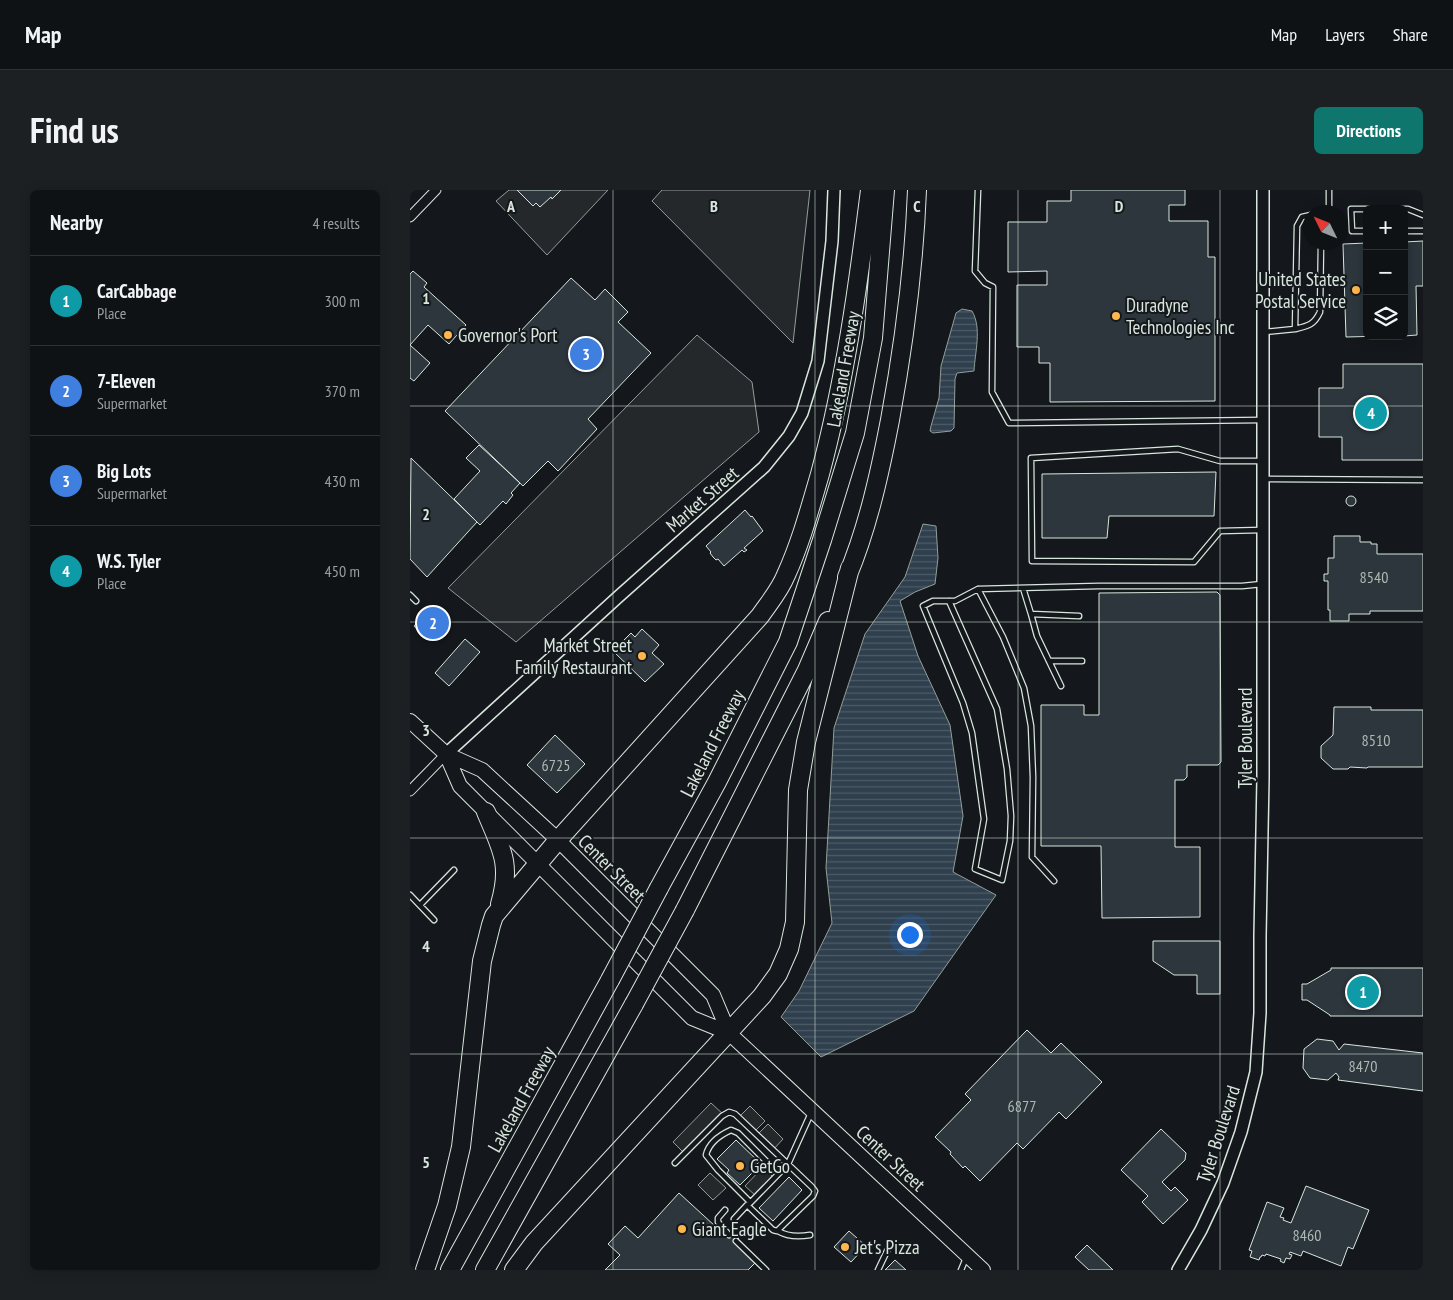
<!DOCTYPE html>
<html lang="en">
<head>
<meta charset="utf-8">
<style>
  body { margin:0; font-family:"PT Sans Narrow",sans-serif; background:#1d2022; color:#f1f3f6 }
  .controls { position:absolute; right:15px; top:15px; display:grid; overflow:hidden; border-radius:8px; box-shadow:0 2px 12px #0003 }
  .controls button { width:45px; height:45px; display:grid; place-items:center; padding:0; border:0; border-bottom:1px solid #2f3234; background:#0f1215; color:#f1f3f6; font:25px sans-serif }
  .compass { position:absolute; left:893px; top:15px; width:45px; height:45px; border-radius:50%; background:#0f1215; box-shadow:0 2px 12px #0003; rotate:313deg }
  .you { position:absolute; left:499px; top:744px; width:18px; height:18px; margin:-12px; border:4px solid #fff; border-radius:50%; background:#1a73e8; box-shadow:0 0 0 8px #1a73e833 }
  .badge { display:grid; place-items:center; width:32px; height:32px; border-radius:50%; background:#0f766e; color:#fff; font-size:16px; font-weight:700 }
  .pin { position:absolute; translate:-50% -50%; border:2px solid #fff; box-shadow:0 1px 5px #0006 }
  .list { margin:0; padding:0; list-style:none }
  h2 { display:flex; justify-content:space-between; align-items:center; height:65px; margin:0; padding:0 20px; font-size:21px }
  h2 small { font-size:16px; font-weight:400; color:#9b9ea0 }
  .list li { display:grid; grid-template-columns:32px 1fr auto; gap:15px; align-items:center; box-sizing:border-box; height:90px; padding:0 20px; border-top:1px solid #2f3234 }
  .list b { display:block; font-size:19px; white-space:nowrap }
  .list p { margin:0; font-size:16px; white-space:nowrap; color:#9b9ea0 }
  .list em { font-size:16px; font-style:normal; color:#9b9ea0 }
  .icon { flex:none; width:28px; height:28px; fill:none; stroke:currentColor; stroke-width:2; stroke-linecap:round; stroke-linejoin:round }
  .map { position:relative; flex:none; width:1013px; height:1080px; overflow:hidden; border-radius:8px }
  header { display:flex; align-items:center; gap:30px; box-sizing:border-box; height:70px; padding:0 25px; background:#0f1215; border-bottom:1px solid #2f3234 }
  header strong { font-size:24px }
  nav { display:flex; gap:28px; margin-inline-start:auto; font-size:18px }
  .intro { display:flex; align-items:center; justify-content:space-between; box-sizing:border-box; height:120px; padding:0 30px }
  h1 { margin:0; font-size:35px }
  .button { padding:12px 22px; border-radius:8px; background:#0f766e; color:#fff; font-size:18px; font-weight:700 }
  main { display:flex; gap:30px; padding:0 30px }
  aside { flex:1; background:#0f1215; border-radius:8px; box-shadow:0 2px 12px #0003 }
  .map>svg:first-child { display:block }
  .parking { fill:#24282b; stroke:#939e99 }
  .water { fill:url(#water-rules); stroke:#939e99 }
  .building { fill:#2c363c; stroke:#d8e6dc }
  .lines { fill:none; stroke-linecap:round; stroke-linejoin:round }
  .service-casing { stroke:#d8e6dc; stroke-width:7 }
  .minor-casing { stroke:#d8e6dc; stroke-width:11 }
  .tertiary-casing { stroke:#d8e6dc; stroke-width:14 }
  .secondary-casing { stroke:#d8e6dc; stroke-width:16 }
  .motorway-casing { stroke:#d8e6dc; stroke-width:20 }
  .service { stroke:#14181c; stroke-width:4.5 }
  .minor { stroke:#14181c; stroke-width:9 }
  .tertiary { stroke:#14181c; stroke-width:11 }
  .secondary { stroke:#14181c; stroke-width:14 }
  .motorway { stroke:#14181c; stroke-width:18 }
  .motorway-bridge-casing { stroke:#d8e6dc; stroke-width:20; stroke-linecap:butt }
  .motorway-bridge { stroke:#14181c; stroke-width:18 }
  .grid { fill:none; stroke:#d8e6dc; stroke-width:1; stroke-opacity:0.55 }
  .poi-dot { fill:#ffb74d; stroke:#14181c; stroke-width:2 }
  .labels { text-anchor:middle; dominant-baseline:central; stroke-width:4; stroke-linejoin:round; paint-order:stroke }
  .number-label { font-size:16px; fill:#adbab4 }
  .poi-label { font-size:19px; fill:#d8e6dc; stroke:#14181c; text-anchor:start }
  .street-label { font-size:19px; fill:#d8e6dc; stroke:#14181c }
  .grid-label { font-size:16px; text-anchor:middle; font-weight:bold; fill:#d8e6dc; stroke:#14181c; stroke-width:4; stroke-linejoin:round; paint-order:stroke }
</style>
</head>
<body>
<header>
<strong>Map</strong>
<nav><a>Map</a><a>Layers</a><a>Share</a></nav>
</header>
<div class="intro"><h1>Find us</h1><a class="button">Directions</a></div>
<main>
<aside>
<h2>Nearby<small>4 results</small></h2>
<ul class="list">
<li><span class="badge" style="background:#0f9aa8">1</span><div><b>CarCabbage</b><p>Place</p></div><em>300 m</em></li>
<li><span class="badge" style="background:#3f7fe0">2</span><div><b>7-Eleven</b><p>Supermarket</p></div><em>370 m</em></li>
<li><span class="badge" style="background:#3f7fe0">3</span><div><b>Big Lots</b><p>Supermarket</p></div><em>430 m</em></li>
<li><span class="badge" style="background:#0f9aa8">4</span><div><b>W.S. Tyler</b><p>Place</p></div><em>450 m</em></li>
</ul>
</aside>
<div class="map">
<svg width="1013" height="1080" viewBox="0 0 1013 1080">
  <defs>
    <pattern id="water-rules" width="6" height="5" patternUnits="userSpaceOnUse" patternTransform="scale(1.25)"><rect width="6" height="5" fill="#2f3f4d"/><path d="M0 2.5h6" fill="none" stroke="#4c5b66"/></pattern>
  </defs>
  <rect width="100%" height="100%" fill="#14181c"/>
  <path class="parking" d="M99,0H198L137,65L86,11Z
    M252,0H400L383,153L242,11Z
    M287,145L342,192L349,242L106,452L38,398Z
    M301,913L314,925L275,964L263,952Z
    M340,916L355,931L344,942L329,927Z
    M358,934L373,949L363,960L347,945Z
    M353,977L364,988L346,1006L335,996Z
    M300,983L316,998L303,1010L288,995Z"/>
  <path class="water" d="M552,119L562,121C572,138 565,162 564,181L547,183L545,189L544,238L541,241L523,243L520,241L521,236L529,208L531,176L546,123Z
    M513,334L526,336L528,368L525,394L505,402L490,411L508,466L540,535L553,626L543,682L586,705L504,821L411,867L371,827L389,801L422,733L416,678L424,538L455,444L495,387Z"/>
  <path class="building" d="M107,0H151L142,9L141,7L130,17L126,13L123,16Z
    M661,0H775V15H759V31H798V67H805V211L640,212V173H629V157H607V95H637V81L598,82V32H637V11H661Z
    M1013,51V96H1006L1007,145L994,146V52Z
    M957,53V146H974L936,147L933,54Z
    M3,81L17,93L14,97L56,135L39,154L18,135L0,155L20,173L4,191L0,188V84Z
    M161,88L185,110L195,99L218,122L208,132L241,163L178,229L187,239L148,281L138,271L113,296L35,221Z
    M933,174H1013V270H932V247H909V198H933Z
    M69,255L110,293L101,303L103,305L96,314L93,311L70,335L44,309L70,281L56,268Z
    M1,268L67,332L17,387L0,369Z
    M806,282L804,326H699L697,348H632V284Z
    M936 311a5 5 0 1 1 10 0a5 5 0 1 1-10 0Z
    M335,320L341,327L342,326L353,341L334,358L337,360L334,362L332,360L314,376L308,369L306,370L303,367L300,363L301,362L296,356Z
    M924,346H950V352H961V354H967V364H1013V421H960V424H939V431H920V420H918V391H914V384H918V368H924Z
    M807,402L810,405L811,572L808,575H777V587L774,590H765V657H790V727L692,728L691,656H631V515H674V525H689V403Z
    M23,415L39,430L24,449H16L4,436Z
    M232,439L249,455L242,463L254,474L235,492L203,461L221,443L225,447Z
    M55,449L70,462L39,496L25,483Z
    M924,517H961V520H1013V577H958L957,578L940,577L938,579H923L911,568V556L923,545Z
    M145,545L175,574L147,603L117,575Z
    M743,751H810V804H787V785H764L743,771Z
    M921,778H1013V826H920V825L897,810H892V794H897L921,780Z
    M617,840L641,863L651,853L692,892L656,929L649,922L613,959L607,953L570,991L555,976L553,978L540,964L541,962L525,947L561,910L555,904Z
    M907,849L923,851L929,860L934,854L1013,863V901L928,890L929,887L926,883L918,890L900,888L893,878L894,859Z
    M751,939L776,963L775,970L752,992L761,1001L765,997L778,1010L753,1034L732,1012L738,1006L711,980Z
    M326,950L349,972L341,981L342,983L330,995L317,983L319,980L307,969Z
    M379,987L392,1000L363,1031L349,1018Z
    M896,996L959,1020L943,1059L938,1057L931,1076L893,1061L891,1066L880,1062L879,1064L882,1065L880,1069L876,1068L874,1073L870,1071L871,1069L856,1064L855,1066L852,1065L851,1067H850L849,1070L840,1067L842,1061L839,1060L857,1012L874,1018L870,1027L874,1028L873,1030L881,1033Z
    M269,1003L317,1047L322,1042L329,1048L324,1053L345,1073L338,1080H195L210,1065L198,1054L215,1036L228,1048Z
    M439,1041L456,1056L441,1072L424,1057Z
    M677,1055L703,1080H679L665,1067Z
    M485,1070L496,1080H475Z"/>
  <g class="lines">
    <g class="service-casing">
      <path id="service" d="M568,0L565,81L575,93L583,97L582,202L599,233L852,230
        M919,0V22
        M957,41H942L941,19H998L1013,25
        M994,41H1013
        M885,139C898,136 904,135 910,122L911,52
        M854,142L885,139L887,36L892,27L901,25
        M851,271H810L768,259L621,268L622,371L784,372L810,341L852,340
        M854,289L1013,290
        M613,398L621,424L669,426
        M0,405L6,411
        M539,411L587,519L597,579L601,626L600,651L592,690L565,679L574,629L562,543L553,513L513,416L523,411H545L568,399
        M621,424L627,446L651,496
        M639,471H672
        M644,691L622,667L623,587L621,536L614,498L593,447L568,399L689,396H832L852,394
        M0,705L24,730
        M10,715L44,680
        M265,973L312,926L319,922L325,924L402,997L405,1001L403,1006L367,1041L363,1040L337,1015L324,1029
        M340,1012L308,980L296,965C299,952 310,945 321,940L328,943L368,983
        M340,1013L378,974L401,923
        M315,1020L308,1028V1032L319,1045
        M368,1041C378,1047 388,1047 400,1045
        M326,1051L356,1080
        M468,1080L477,1061
        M551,1080L556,1068"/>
    </g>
    <g class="minor-casing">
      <path id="minor" d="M0,27L26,0
        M0,601L36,564"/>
    </g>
    <g class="tertiary-casing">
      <path id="tertiary" d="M36,564L208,407L354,277L379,246L392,223L408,171L422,51L424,0
        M768,1080L791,1040L813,993L831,942L846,882L850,823V746L853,588V0"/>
    </g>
    <g class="secondary-casing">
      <path id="secondary" d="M0,531L36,564L72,580L148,650L303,805L319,843
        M36,564L50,596L282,828L319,843L573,1080"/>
    </g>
    <g class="motorway-casing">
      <path id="motorway" d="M437,387C458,337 470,282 480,230C494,154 504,77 507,0
        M76,622C91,658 102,674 90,714
        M249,698L307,592L378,452L412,350L445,243L463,148L475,0
        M275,720L397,480L418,431
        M15,1080L37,1016L51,957L72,771L81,735L84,726L148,650L350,426C359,413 370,400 376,385C391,352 400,318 410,284C435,191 448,96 460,0
        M40,1080L200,790
        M75,1080L224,814
        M104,1080L124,1053L352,806L368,784L379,759L385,732L388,600L396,552L440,378"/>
    </g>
    <use href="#service" class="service"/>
    <use href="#minor" class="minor"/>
    <use href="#tertiary" class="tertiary"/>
    <use href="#secondary" class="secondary"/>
    <use href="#motorway" class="motorway"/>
    <g class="motorway-bridge-casing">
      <path id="motorway-bridge" d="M200,790L249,698
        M224,814L275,720"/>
    </g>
    <use href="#motorway-bridge" class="motorway-bridge"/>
  </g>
  <path class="grid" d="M203,0V1080M405,0V1080M608,0V1080M810,0V1080M0,216H1013M0,432H1013M0,648H1013M0,864H1013"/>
  <g class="poi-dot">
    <circle cx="946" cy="100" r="5"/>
    <circle cx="706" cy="126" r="5"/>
    <circle cx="38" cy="145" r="5"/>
    <circle cx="232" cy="466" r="5"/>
    <circle cx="330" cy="976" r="5"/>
    <circle cx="272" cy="1039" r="5"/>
    <circle cx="435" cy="1057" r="5"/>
  </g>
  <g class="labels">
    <g class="number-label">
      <text x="964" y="387">8540</text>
      <text x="966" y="550">8510</text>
      <text x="146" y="575">6725</text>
      <text x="953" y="876">8470</text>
      <text x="612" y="916">6877</text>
      <text x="897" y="1045">8460</text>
    </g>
    <g class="poi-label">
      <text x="936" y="89" text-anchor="end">United States<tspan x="936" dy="22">Postal Service</tspan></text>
      <text x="716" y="115">Duradyne<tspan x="716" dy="22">Technologies Inc</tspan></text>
      <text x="48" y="145">Governor's Port</text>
      <text x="222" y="455" text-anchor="end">Market Street<tspan x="222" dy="22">Family Restaurant</tspan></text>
      <text x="340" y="976">GetGo</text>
      <text x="282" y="1039">Giant Eagle</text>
      <text x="445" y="1057">Jet's Pizza</text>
    </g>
    <g class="street-label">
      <text transform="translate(433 179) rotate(-80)">Lakeland Freeway</text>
      <text transform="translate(292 309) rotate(-41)">Market Street</text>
      <text transform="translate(835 548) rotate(-90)">Tyler Boulevard</text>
      <text transform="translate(302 553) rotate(-63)">Lakeland Freeway</text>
      <text transform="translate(202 678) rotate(45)">Center Street</text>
      <text transform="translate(111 909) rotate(-61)">Lakeland Freeway</text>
      <text transform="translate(808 944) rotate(-72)">Tyler Boulevard</text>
      <text transform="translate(481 968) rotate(43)">Center Street</text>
    </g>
  </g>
  <g class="grid-label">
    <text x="101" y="22">A</text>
    <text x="304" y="22">B</text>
    <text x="507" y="22">C</text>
    <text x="709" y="22">D</text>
    <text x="16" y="114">1</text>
    <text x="16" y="330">2</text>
    <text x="16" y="546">3</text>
    <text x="16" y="762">4</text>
    <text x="16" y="978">5</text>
  </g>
</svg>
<div class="controls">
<button>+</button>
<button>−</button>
<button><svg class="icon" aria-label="layers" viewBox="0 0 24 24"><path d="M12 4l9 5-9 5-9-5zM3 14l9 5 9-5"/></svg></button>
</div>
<svg class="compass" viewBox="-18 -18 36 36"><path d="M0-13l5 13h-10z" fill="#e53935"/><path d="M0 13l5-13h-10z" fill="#9b9ea0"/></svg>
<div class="you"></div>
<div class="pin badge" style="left:953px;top:802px;background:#0f9aa8">1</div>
<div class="pin badge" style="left:23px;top:433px;background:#3f7fe0">2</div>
<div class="pin badge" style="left:176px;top:164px;background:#3f7fe0">3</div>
<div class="pin badge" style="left:961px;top:223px;background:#0f9aa8">4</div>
</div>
</main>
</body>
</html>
